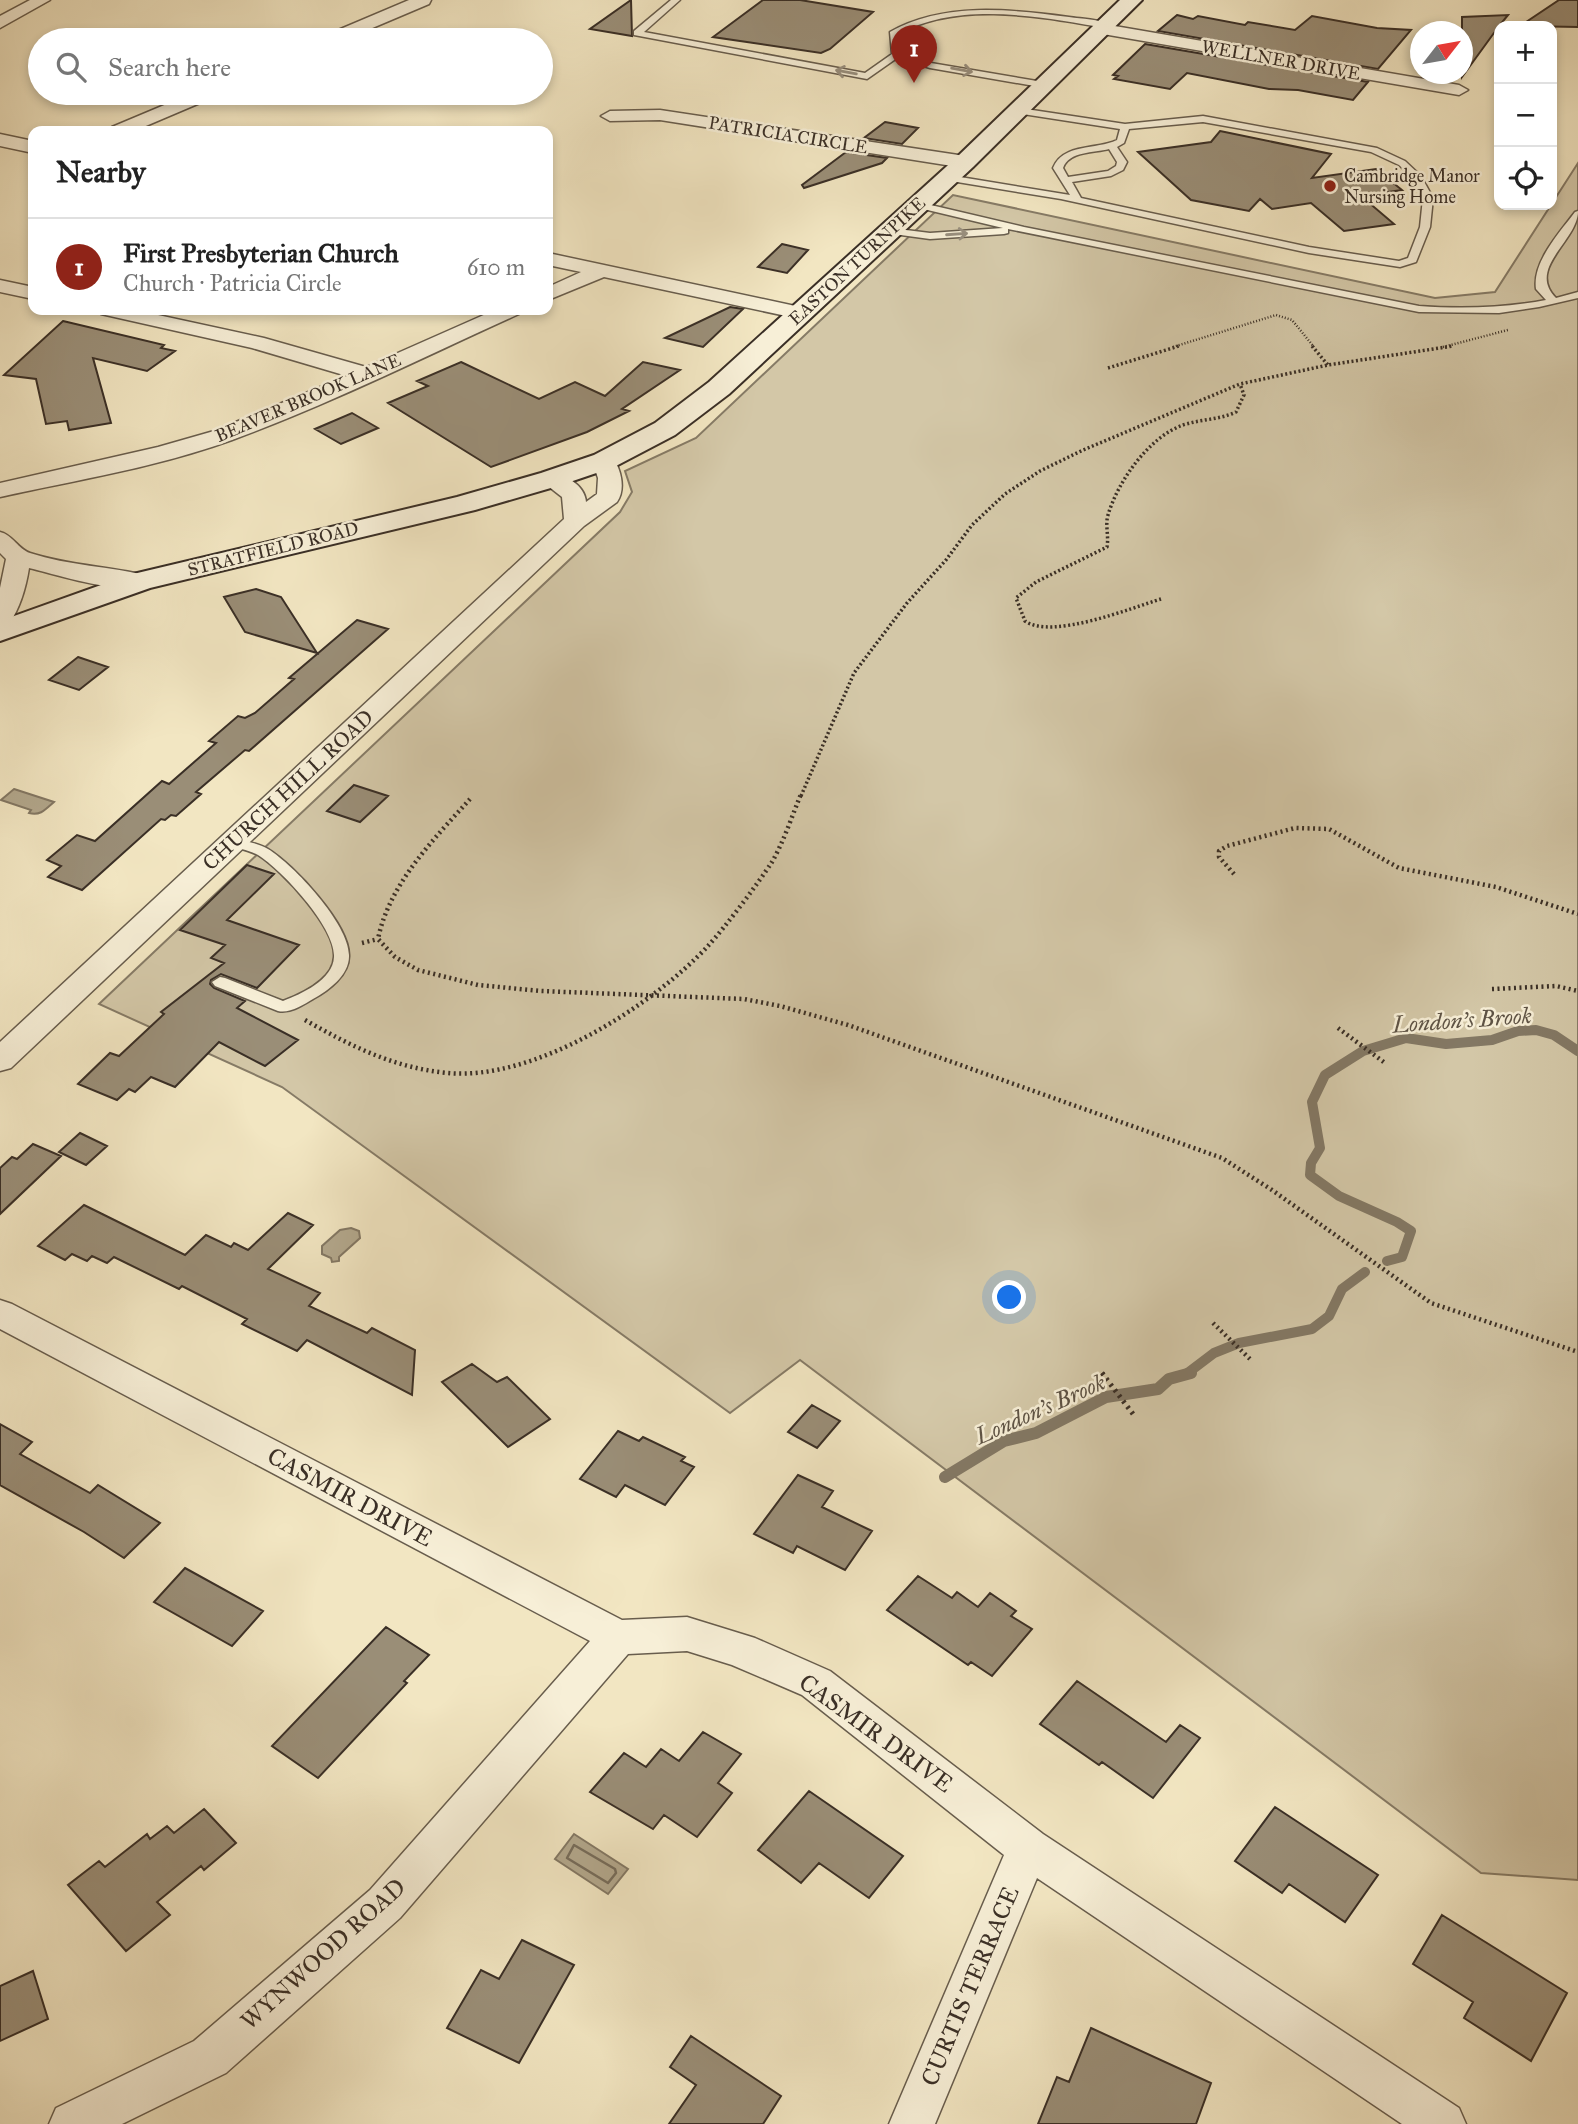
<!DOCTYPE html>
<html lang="en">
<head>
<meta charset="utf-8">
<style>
  body { margin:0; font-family:"IM FELL Great Primer",serif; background:#f2f2f2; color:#222 }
  .controls { position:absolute; right:21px; top:21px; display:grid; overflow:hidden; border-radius:14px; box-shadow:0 4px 10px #0003 }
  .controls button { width:63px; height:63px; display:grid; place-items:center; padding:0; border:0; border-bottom:2px solid #e0e0e0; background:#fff; color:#222; font:35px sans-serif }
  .compass { position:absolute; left:1410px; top:21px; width:63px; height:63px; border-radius:50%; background:#fff; box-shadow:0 4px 10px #0003; rotate:59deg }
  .you { position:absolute; left:1010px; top:1298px; width:24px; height:24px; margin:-18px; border:5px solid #fff; border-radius:50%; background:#1a73e8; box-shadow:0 0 0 10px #1a73e833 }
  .badge { display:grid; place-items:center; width:46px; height:46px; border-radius:50%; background:#8f2418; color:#fff; font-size:23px; font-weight:700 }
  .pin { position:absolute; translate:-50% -58px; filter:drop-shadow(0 2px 4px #0008) }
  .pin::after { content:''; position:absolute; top:37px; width:24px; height:21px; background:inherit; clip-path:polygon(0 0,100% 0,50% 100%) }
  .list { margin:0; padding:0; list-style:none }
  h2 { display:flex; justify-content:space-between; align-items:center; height:91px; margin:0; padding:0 28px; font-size:30px }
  h2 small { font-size:23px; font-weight:400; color:#767676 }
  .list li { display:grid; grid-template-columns:46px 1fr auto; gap:21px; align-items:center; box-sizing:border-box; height:98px; padding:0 28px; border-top:2px solid #e0e0e0 }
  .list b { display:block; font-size:26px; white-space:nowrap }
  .list p { margin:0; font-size:23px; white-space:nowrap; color:#767676 }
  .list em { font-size:23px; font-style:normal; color:#767676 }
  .icon { flex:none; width:38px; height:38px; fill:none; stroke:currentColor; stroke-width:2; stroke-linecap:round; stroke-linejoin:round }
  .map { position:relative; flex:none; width:1578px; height:2124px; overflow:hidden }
  .search { position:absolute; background:#fff; box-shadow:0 4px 10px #0003; left:28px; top:28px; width:525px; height:77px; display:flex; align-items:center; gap:18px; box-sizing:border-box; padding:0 24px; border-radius:38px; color:#767676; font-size:26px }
  .panel { position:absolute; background:#fff; box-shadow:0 4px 10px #0003; left:28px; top:126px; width:525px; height:189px; border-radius:14px }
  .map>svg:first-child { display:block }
  .green { fill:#d3c7a7; stroke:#867b66; stroke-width:2 }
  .water { fill:#b3a88d; stroke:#837864; stroke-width:2 }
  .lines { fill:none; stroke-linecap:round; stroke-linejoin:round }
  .shore { stroke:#766c5a; stroke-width:2.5 }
  .stream-far1 { stroke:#837864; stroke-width:10 }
  .stream { stroke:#837864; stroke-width:12 }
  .building { fill:#9a8e77; stroke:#3a2f26; stroke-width:2 }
  .service-casing { stroke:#685d4d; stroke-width:3 }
  .minor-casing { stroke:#685d4d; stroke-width:3 }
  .secondary-casing { stroke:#3a2f26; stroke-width:4 }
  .path-far3 { stroke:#3a2f26; stroke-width:2.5; stroke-dasharray:1 2; stroke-linecap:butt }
  .path-far2 { stroke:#3a2f26; stroke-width:3.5; stroke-dasharray:2 2.5; stroke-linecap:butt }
  .path-far1 { stroke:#3a2f26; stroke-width:4.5; stroke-dasharray:2 3.5; stroke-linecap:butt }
  .path { stroke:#3a2f26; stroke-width:5; stroke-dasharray:2.5 4.5; stroke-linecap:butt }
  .service { fill:#f7efd7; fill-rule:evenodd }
  .minor { fill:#f7efd7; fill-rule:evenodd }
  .secondary { fill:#f7efd7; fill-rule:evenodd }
  .oneway { stroke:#988f7e }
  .poi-dot { fill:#8f2418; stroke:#f7efd7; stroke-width:2.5 }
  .labels { text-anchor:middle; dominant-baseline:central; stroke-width:5; stroke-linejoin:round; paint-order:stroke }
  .far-street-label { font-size:18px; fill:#3a2f26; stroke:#f7efd7 }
  .far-poi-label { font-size:18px; fill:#3a2f26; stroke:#f7efd7; text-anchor:start }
  .street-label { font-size:21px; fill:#3a2f26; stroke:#f7efd7 }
  .water-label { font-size:23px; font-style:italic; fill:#5e5345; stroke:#f7efd7 }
  .near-street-label { font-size:24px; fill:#3a2f26; stroke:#f7efd7 }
</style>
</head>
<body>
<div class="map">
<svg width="1578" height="2124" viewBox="0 0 1578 2124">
  <rect width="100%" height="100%" fill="#f2e6c2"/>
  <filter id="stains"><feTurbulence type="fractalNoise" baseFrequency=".00286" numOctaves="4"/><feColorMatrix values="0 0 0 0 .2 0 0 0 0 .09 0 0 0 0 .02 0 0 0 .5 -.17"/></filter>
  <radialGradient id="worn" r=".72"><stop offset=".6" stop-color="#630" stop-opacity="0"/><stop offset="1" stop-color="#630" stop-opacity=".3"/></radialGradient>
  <path class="green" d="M1578,163V1880L1481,1873L800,1360L730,1413L282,1087L99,1004L620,512L632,492L625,471L696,438L953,195L1435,298L1495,292Z"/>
  <path class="water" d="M14,789L54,802C45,810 40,816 29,813L31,810L1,800Z
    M351,1228L359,1231L360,1238L339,1257V1261L332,1262L331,1258L322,1254V1246L340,1230Z
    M574,1834L628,1869L608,1894L555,1859Z"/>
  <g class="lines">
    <path class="shore" d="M574,1845L615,1869L616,1873L608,1883L567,1858Z"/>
    <path class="stream-far1" d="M1387,1261L1402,1257L1411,1231L1397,1222L1339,1196L1310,1175L1311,1163L1320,1148L1312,1102L1325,1075L1363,1051L1406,1038L1446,1044L1492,1040L1518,1031L1536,1030L1554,1035L1578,1051
      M1185,1375L1214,1353L1239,1343L1312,1329L1329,1316L1342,1289L1365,1272"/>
    <path class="stream" d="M945,1477L1004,1441L1036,1433L1106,1397L1158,1389L1169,1379L1191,1373"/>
  </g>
  <path class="building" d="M631,0L632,36L590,29Z
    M763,0H800L873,12L830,49L821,53L713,37Z
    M1559,0H1578V27L1520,26Z
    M1177,15L1193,19L1198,16L1245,25L1248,22L1295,30L1312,16L1377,28L1411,30L1378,69L1158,31Z
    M1508,15L1499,26L1462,77V17Z
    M1145,44L1368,82L1353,100L1298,90L1269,89L1187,73L1170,89L1114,79L1118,76L1113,75Z
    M885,122L918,128L902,144L864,138Z
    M1220,131L1331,154L1312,178L1376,169L1402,190L1361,196L1394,224L1344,231L1311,203L1272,209L1260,199L1249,211L1191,200L1138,152L1211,142Z
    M846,152L887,158L882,163L804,188L802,185Z
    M782,244L808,250L787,273L758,267Z
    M730,307L743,309L703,347L665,338Z
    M63,321L164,345L161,348L175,351L147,371L93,358L111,423L69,430L67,421L46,424L36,379L4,375Z
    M461,362L539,399L575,382L605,396L643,362L680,370L622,409L629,411L587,432L491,467L388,403L428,386L417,381Z
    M352,413L378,428L341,444L315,429Z
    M256,589L281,597L317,653L245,632L224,597Z
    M357,620L388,629L249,751L245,750L196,792L201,794L176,816L171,815L165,820L161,819L82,890L48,877L61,866L47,860L77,835L95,841L162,781L169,784L216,743L209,741L238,716L245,718L255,713L294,679L289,678Z
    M78,657L108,667L79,690L49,680Z
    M354,785L388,796L360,822L327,811Z
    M247,865L274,874L227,920L299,945L257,988L221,974L211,980L210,984L214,988L245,1001L237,1008L298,1040L265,1066L219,1042L175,1087L151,1077L135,1092L129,1089L117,1100L78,1084L110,1053L119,1056L164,1014L161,1012L224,963L211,958L225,945L180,930Z
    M80,1133L107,1146L86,1165L59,1152Z
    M33,1144L61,1156L0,1214V1168L12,1157L17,1159Z
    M84,1205L185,1255L206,1235L231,1247L234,1243L248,1250L288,1213L313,1225L268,1269L320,1293L309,1306L367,1333L372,1328L415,1350L412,1395L307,1340L297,1351L242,1324L247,1319L182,1286L179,1289L114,1257L107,1263L92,1256L87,1261L72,1254L65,1260L38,1246Z
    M472,1364L497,1382L507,1377L550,1419L508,1447L442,1382Z
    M812,1405L840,1421L817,1448L788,1432Z
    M0,1424L32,1442L20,1454L90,1493L98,1485L160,1523L124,1558L84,1532L0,1485Z
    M618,1431L639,1441L643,1437L685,1457L681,1461L694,1467L665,1505L625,1485L616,1497L580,1479Z
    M798,1475L833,1491L822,1507L872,1531L845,1570L797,1546L793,1553L754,1534Z
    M185,1568L263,1611L232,1646L154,1602Z
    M918,1576L952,1598L957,1592L978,1607L990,1593L1016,1611L1011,1616L1032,1629L992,1676L971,1662L968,1665L887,1610Z
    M386,1627L429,1655L404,1681L407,1683L318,1778L272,1746Z
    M1077,1681L1166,1742L1180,1725L1200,1738L1153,1798L1102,1762L1099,1765L1040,1724Z
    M703,1732L741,1754L718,1783L732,1793L697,1837L664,1815L653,1829L590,1792L624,1753L646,1767L661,1749L679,1761Z
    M809,1791L903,1856L869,1898L819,1863L801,1883L758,1850Z
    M1275,1807L1378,1875L1345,1922L1289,1884L1282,1893L1235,1861Z
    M204,1809L236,1843L204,1870L201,1866L157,1902L170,1915L126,1951L68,1885L99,1861L105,1867L147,1834L150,1839L167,1826L174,1833Z
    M1442,1915L1567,1993L1531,2061L1464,2018L1473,2002L1413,1964Z
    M522,1940L574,1965L519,2063L447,2028L481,1970L499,1979Z
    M33,1971L48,2019L0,2041V1986Z
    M1091,2028L1211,2083L1196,2124H1038L1057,2077L1069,2082Z
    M691,2036L781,2096L763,2124H669L696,2085L670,2067Z"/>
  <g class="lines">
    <g class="service-casing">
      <path id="service" d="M671,0H680L644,32L865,73L892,54L890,32C943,2 1010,9 1069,17C1082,19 1099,19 1110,25L1106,28C1041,17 958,0 897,35L900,53L931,63L1049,83V87L1046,88L930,68L897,58L867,79L634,35V31Z
        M1019,108L1125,124L1203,116L1377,148L1405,161L1421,176L1433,198L1430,227L1416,262L1400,267L1309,253L1061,199L945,180L943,178L948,175L1070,195L1053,168C1063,143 1096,150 1117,140L1120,129L1016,113L1014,111ZM1203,122L1371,152L1399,165L1414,179L1423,198L1420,227L1408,258L1399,261L1309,247L1081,198L1072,182L1111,176L1123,170L1127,162L1117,147L1124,143L1129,129ZM1109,149L1117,162L1116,166L1108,171L1068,177L1063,168C1069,151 1094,153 1109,149Z
        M918,202L1024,227L1419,306C1462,309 1504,308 1546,300L1536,289C1532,262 1560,232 1575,212L1578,211C1578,241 1526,268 1556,298L1578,292V298L1539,307L1499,313L1419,312L1008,229V233L1004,234L930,239L886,233V229L890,228L930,233L1003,228L915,207L913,205Z
        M232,838C244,841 258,843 268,849C294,865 349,924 349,955C350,975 328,991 313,999C303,1005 289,1014 278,1011L215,986L212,982L220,977L225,978L283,1001C301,994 333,980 334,957C336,928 282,870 258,855C249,850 237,848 227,845L225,842Z"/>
    </g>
    <g class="minor-casing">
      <path id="minor" d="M30,0H50L0,28V16Z
        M409,0H431L429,4L344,40H321L324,36Z
        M1103,24L1459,85L1468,90L1459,95L1097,33L1095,29L1097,25Z
        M193,93H217L214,97L134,131H110L112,127Z
        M660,110L965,156L974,162L965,168L660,120L610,121L601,116L610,111Z
        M0,134L33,141V153L0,146Z
        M548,253L800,307L807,309L810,313L807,317L800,319L604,277L548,300V287L581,272L548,265Z
        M0,280L33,287V299L0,292Z
        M98,310H135L264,338L366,367L495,310H522L519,314C424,357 330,404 232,440C158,467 77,480 0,497V483L158,447L214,431L347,376L252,348L101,314Z
        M604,454L612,456C621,469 626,489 617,502L584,526L11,1068L0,1071V1042L564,519L562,497L539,479L543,474C560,470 585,484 586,502L597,494L598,478L592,461L596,456Z
        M0,532C13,535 18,549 30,553C69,566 110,566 149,576L152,581L149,586C116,594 62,576 29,568C26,587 20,608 9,624L0,627V588L6,559L0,553Z
        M0,1300L12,1304L622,1620L687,1617L755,1638L830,1671L1043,1834L1459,2108L1466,2124H1402L1037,1878L935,2124H889L1004,1855L802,1695L732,1665L687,1651L628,1654L400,1918L226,2073L122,2124H49L56,2108L194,2041L370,1890L590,1641L0,1329Z"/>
    </g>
    <g class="secondary-casing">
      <path id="secondary" d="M1120,0H1142L973,167L729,394L675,435L614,467L561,485L475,510L150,588L0,641V621L129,575L457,497L541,473L594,455L655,423L709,382L957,157Z"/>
    </g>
    <path class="path-far3" d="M1173,347L1276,315L1292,320L1314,347
      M1443,347L1508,330"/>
    <path class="path-far2" d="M1312,346L1328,365
      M1108,368L1179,346
      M1161,599C1131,608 1052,640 1025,621L1016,598L1036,582L1107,547C1109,536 1105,525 1108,515C1118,481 1149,437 1183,425C1201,419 1219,420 1236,412L1244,395L1240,384
      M801,796L854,673L907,603L946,560L972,525L1005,494L1040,471L1083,450L1240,384L1328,365L1453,346"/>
    <path class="path-far1" d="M470,799C434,839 389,884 378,939L395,957L418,970L478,985L541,991L744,999L780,1006L848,1025L1222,1158L1272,1190L1431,1303L1578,1352
      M1234,874L1219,857V851L1227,846L1295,828L1329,829L1399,868L1496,887L1578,914
      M362,943L378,939
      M1492,989L1556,986L1578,991
      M305,1020C351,1046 394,1068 448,1073C534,1081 651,1007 708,946C726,926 757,885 772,862C784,841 792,816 801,794
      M1338,1028L1385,1063
      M1213,1323L1251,1360
      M1102,1373L1104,1375"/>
    <path class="path" d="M1102,1373L1133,1414"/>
    <use href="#service" class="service"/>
    <use href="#minor" class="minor"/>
    <use href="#secondary" class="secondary"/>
  </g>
  <defs><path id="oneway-shaft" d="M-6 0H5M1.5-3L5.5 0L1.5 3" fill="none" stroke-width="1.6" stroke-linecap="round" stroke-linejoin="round" transform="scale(1.75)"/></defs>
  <g class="oneway">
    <use href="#oneway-shaft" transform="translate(962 70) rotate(10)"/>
    <use href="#oneway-shaft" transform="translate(846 72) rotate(-170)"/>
    <use href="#oneway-shaft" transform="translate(957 234) rotate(-4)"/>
  </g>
  <circle class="poi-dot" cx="1330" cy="186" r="7"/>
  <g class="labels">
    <g class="far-street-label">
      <text transform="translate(1281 60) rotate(10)">WELLNER DRIVE</text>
      <text transform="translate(788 135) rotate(9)">PATRICIA CIRCLE</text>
      <text transform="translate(857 261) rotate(-43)">EASTON TURNPIKE</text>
      <text transform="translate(308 398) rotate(-23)">BEAVER BROOK LANE</text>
      <text transform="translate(273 549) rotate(-14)">STRATFIELD ROAD</text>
    </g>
    <g class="far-poi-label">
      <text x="1344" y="176">Cambridge Manor<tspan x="1344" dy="21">Nursing Home</tspan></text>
    </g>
    <g class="street-label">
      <text transform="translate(288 790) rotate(-43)">CHURCH HILL ROAD</text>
    </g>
    <g class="water-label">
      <text transform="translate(1462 1020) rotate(-4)">London's Brook</text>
      <text transform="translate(1040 1409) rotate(-24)">London's Brook</text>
    </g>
    <g class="near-street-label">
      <text transform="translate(350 1497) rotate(28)">CASMIR DRIVE</text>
      <text transform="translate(876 1733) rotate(36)">CASMIR DRIVE</text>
      <text transform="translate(323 1954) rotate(-42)">WYNWOOD ROAD</text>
      <text transform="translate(970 1986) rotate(-67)">CURTIS TERRACE</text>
    </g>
  </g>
  <rect width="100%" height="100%" filter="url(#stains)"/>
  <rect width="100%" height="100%" fill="url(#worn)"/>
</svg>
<div class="controls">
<button>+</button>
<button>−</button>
<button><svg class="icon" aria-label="locate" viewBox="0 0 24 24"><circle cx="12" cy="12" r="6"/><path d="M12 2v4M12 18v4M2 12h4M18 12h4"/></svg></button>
</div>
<svg class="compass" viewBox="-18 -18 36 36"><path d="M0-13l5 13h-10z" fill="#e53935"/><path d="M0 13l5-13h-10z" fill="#767676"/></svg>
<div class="you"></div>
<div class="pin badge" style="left:914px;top:83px">1</div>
<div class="search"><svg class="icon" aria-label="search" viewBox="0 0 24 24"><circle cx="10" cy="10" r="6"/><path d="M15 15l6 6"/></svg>Search here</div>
<section class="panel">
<h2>Nearby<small></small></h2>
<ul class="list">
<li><span class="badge">1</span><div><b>First Presbyterian Church</b><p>Church · Patricia Circle</p></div><em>610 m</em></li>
</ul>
</section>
</div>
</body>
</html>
